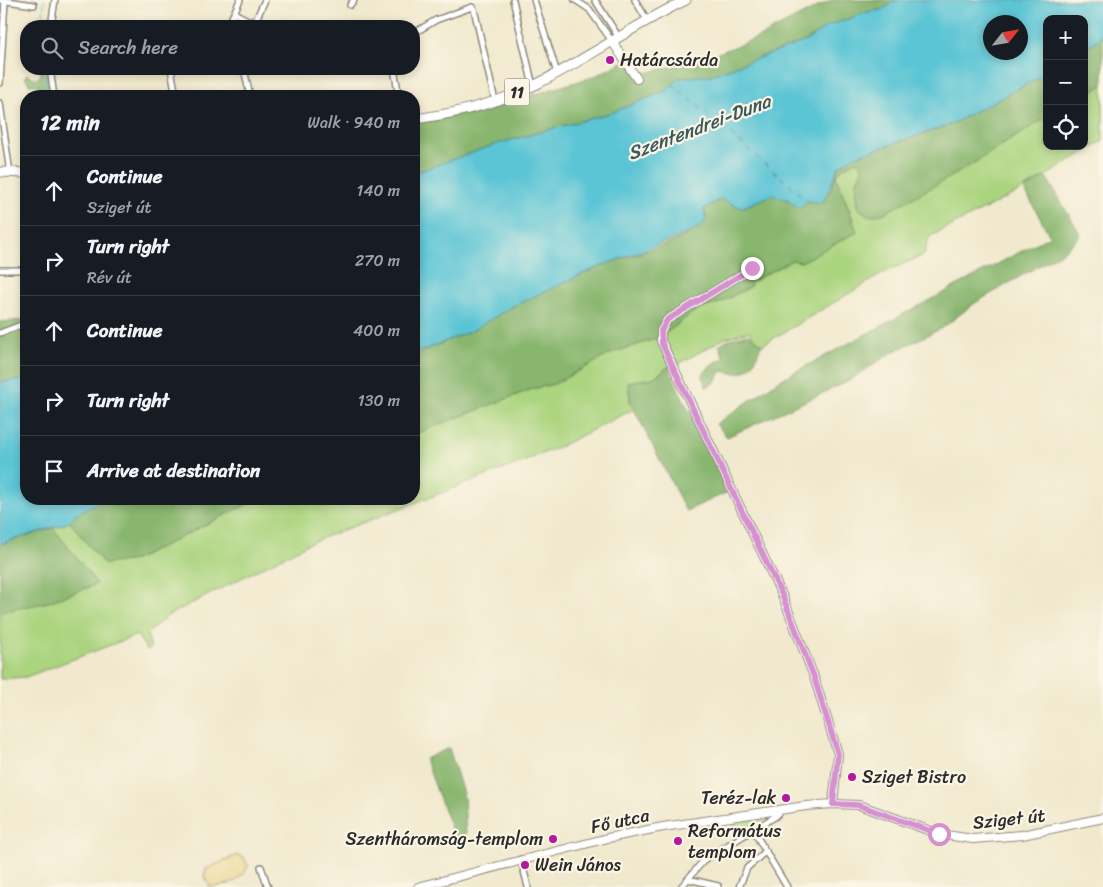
<!DOCTYPE html>
<html lang="en">
<head>
<meta charset="utf-8">
<style>
  body { margin:0; font-family:Sriracha,sans-serif; background:#20242c; color:#f1f3f6 }
  .controls { position:absolute; right:15px; top:15px; display:grid; overflow:hidden; border-radius:10px; box-shadow:0 2px 8px #0003 }
  .controls button { width:45px; height:45px; display:grid; place-items:center; padding:0; border:0; border-bottom:1px solid #363941; background:#171b24; color:#f1f3f6; font:25px sans-serif }
  .compass { position:absolute; left:983px; top:15px; width:45px; height:45px; border-radius:50%; background:#171b24; box-shadow:0 2px 8px #0003; rotate:59deg }
  .stop { position:absolute; width:15px; height:15px; margin:-11px; border:4px solid #d690ce; border-radius:50%; background:#fff }
  .stop.end { background:#d690ce; border-color:#fff; box-shadow:0 1px 5px #0008 }
  .list { margin:0; padding:0; list-style:none }
  h2 { display:flex; justify-content:space-between; align-items:center; height:65px; margin:0; padding:0 20px; font-size:21px }
  h2 small { font-size:16px; font-weight:400; color:#9ea1a6 }
  .list li { display:grid; grid-template-columns:32px 1fr auto; gap:15px; align-items:center; box-sizing:border-box; height:70px; padding:0 20px; border-top:1px solid #363941 }
  .list b { display:block; font-size:19px; white-space:nowrap }
  .list p { margin:0; font-size:16px; white-space:nowrap; color:#9ea1a6 }
  .list em { font-size:16px; font-style:normal; color:#9ea1a6 }
  .icon { flex:none; width:28px; height:28px; fill:none; stroke:currentColor; stroke-width:2; stroke-linecap:round; stroke-linejoin:round }
  .map { position:relative; flex:none; width:1103px; height:887px; overflow:hidden }
  .search { position:absolute; background:#171b24; box-shadow:0 2px 8px #0003; left:20px; top:20px; width:400px; height:55px; display:flex; align-items:center; gap:12px; box-sizing:border-box; padding:0 18px; border-radius:20px; color:#9ea1a6; font-size:19px }
  .panel { position:absolute; background:#171b24; box-shadow:0 2px 8px #0003; left:20px; top:90px; width:400px; height:415px; border-radius:20px }
  .map>svg:first-child { display:block }
  .green { fill:#abd47f; stroke:#6b8055 }
  .forest { fill:#88b66e; stroke:#5a704c }
  .sand { fill:#eeda9e; stroke:#8c8264 }
  .water { fill:#5bc5d5; stroke:#437880; fill-rule:evenodd }
  .lines { fill:none; stroke-linecap:round; stroke-linejoin:round }
  .stream { stroke:#5bc5d5; stroke-width:1 }
  .ferry { stroke:#39595e; stroke-width:1; stroke-dasharray:6 5; stroke-linecap:butt }
  .street-casing { stroke:#8e8a7c; stroke-width:8 }
  .secondary-casing { stroke:#8e8a7c; stroke-width:10 }
  .primary-casing { stroke:#8e8a7c; stroke-width:11 }
  .street { stroke:#fff; stroke-width:5 }
  .secondary { stroke:#fff; stroke-width:8 }
  .primary { stroke:#fff; stroke-width:9 }
  .route { stroke:#d690ce; stroke-width:6 }
  .poi-dot { fill:#b5179e; stroke:#fcf5e5; stroke-width:2 }
  .labels { text-anchor:middle; dominant-baseline:central; stroke-width:4.5; stroke-linejoin:round; paint-order:stroke }
  .shield { fill:#fcf5e5; stroke:#6a6863; stroke-width:1 }
  .shield-label { font-size:16px; font-weight:bold; fill:#2b2b2b }
  .poi-label { font-size:18px; fill:#2b2b2b; stroke:#fcf5e5; text-anchor:start }
  .street-label { font-size:18px; fill:#2b2b2b; stroke:#fcf5e5 }
  .water-label { font-size:19px; font-style:italic; fill:#39595e; stroke:#fcf5e5 }
</style>
</head>
<body>
<div class="map">
<svg width="1103" height="887" viewBox="0 0 1103 887">
  <rect width="100%" height="100%" fill="#fcf5e5"/>
  <filter id="ink" filterUnits="userSpaceOnUse"><feTurbulence type="fractalNoise" baseFrequency=".02" numOctaves="2"/><feDisplacementMap in="SourceGraphic" scale="10" xChannelSelector="R" yChannelSelector="G"/><feConvolveMatrix kernelMatrix="1 2 1 2 8 2 1 2 1" color-interpolation-filters="sRGB"/></filter>
  <filter id="wash" filterUnits="userSpaceOnUse"><feTurbulence type="fractalNoise" baseFrequency=".0096" numOctaves="4" result="noise"/><feDisplacementMap in="SourceGraphic" scale="20" xChannelSelector="R" yChannelSelector="G"/><feGaussianBlur stdDeviation="1.12" result="paint"/><feColorMatrix in="noise" values="0 0 0 0 0 0 0 0 0 0 0 0 0 0 0 0 0 1.4 0 .05"/><feComposite in="paint" operator="in"/></filter>
  <g filter="url(#wash)">
    <rect width="100%" height="100%" fill="#f0e9cd"/>
    <path class="green" d="M1103,85V141L1024,189L929,237L924,255L887,271L759,347L749,331L725,338L653,378L629,382L630,401L634,409L561,446L525,461L312,542L167,616L147,634L151,648L147,650L137,635L26,677L0,679V612L48,602L97,584L53,528L70,522L104,564L135,560L257,499H414V434L532,389L554,384L612,353L661,337L696,310L719,303L750,287L751,282L792,260L801,262L854,222L836,176L844,167L856,161L863,167L856,184L1008,140L1047,117V146H1084V96Z
      M773,814L735,839L732,821Z"/>
    <path class="forest" d="M831,0H897L881,10L871,11L828,26L806,41L711,75L679,78L667,90L614,112L500,143L414,173V124L495,106L593,77L629,59L637,75L703,59L757,38Z
      M1103,36V85L1084,96V49Z
      M40,69H46L49,96H37L41,86L29,84L25,77L27,74L36,79L41,76Z
      M1047,73V117L958,173L883,214L869,216L858,208L856,184L863,167L856,161L844,167L836,176L857,232L801,262L792,260L751,282L750,287L719,303L696,310L661,337L612,353L554,384L532,389L414,434V354C450,342 478,326 510,308C537,293 566,281 594,269C629,253 676,248 706,221L704,209L721,199L741,208L772,195L787,199L798,208L830,191L839,166L856,155L950,125Z
      M1046,177L1081,235L1064,251L975,303L942,328L891,353L847,382L727,437L716,424L778,381L1050,236L1024,189Z
      M26,320V377L18,380L0,382V322Z
      M748,334L761,343C755,367 747,378 722,371L714,383L706,387L702,375L712,364L724,358L719,345L727,340Z
      M668,367L728,492L686,511L630,401L628,382L653,378Z
      M106,499H257L135,560L104,564L70,522L74,514Z
      M53,528L97,584L48,602L0,612V544Z
      M449,748L464,797L466,836L455,839L425,759Z"/>
    <path class="sand" d="M237,855L244,858L248,866C242,881 225,887 210,887L204,876L206,869Z"/>
    <path class="water" d="M897,0H1103V36L1084,49V19H1047V73L950,125L856,156L839,166L823,203L808,201L798,208L787,199L772,195L741,208L720,199L704,209L706,221L698,228L684,235L596,268L511,307L473,330L414,354V173L500,143L614,112L667,90L679,78L711,75L806,41L828,26L871,11L881,10ZM1020,22V52H990V22Z
      M26,377V499H106L75,514L70,522L0,544V382L18,380Z"/>
    <g class="lines">
      <path class="stream" d="M43,26L44,0
        M44,69L47,96"/>
      <path class="ferry" d="M672,84L808,201"/>
    </g>
  </g>
  <g filter="url(#ink)">
    <g class="lines">
      <g class="street-casing">
        <path id="street" d="M0,0L34,5
          M513,0L533,86
          M534,0L557,73
          M575,0L589,9L612,41
          M595,0L618,36
          M635,0L647,20
          M350,5L354,0
          M234,13L254,23
          M51,26L55,0
          M228,26L240,0
          M253,26L265,0
          M414,33L436,20L472,7L474,9L495,101
          M50,69L54,96
          M171,69L176,96
          M244,69L250,96
          M394,69L399,96
          M0,83L5,1
          M0,103L10,173
          M0,270H26
          M0,333L26,323
          M753,830L787,887
          M521,859L528,887
          M261,867L268,887
          M688,879L718,886
          M681,887L705,859L776,816L781,811
          M739,887L747,868L766,851"/>
      </g>
      <g class="secondary-casing">
        <path id="secondary" d="M612,41L637,79
          M752,268L667,320L661,331V341L783,597L814,677L838,754L833,804
          M418,887L608,838L663,827L806,806L833,804L859,805L939,834L973,839L1022,835L1103,818"/>
      </g>
      <g class="primary-casing">
        <path id="primary" d="M414,119C455,114 498,103 535,85C587,59 634,25 686,0
          M0,172L26,173"/>
      </g>
      <use href="#street" class="street"/>
      <use href="#secondary" class="secondary"/>
      <use href="#primary" class="primary"/>
    </g>
  </g>
  <g class="lines" filter="url(#ink)">
    <path class="route" d="M752,268L667,320L661,331L662,344L783,597L814,677L838,754L833,804L858,805L939,834"/>
  </g>
  <g class="poi-dot">
    <circle cx="610" cy="60" r="5"/>
    <circle cx="852" cy="777" r="5"/>
    <circle cx="786" cy="798" r="5"/>
    <circle cx="553" cy="839" r="5"/>
    <circle cx="678" cy="841" r="5"/>
    <circle cx="525" cy="865" r="5"/>
  </g>
  <g class="labels">
    <rect class="shield" x="504.5" y="78.5" width="25" height="27" rx="4"/>
    <g class="shield-label">
      <text x="517" y="92">11</text>
    </g>
    <g class="poi-label">
      <text x="620" y="60">Határcsárda</text>
      <text x="862" y="777">Sziget Bistro</text>
      <text x="776" y="798" text-anchor="end">Teréz-lak</text>
      <text x="688" y="831">Református<tspan x="688" dy="21">templom</tspan></text>
      <text x="543" y="839" text-anchor="end">Szentháromság-templom</text>
      <text x="535" y="865">Wein János</text>
    </g>
    <g class="street-label">
      <text transform="translate(1009 819) rotate(-6)">Sziget út</text>
      <text transform="translate(620 821) rotate(-12)">Fő utca</text>
    </g>
    <g class="water-label">
      <text transform="translate(699 127) rotate(-21)">Szentendrei-Duna</text>
    </g>
  </g>
</svg>
<div class="controls">
<button>+</button>
<button>−</button>
<button><svg class="icon" aria-label="locate" viewBox="0 0 24 24"><circle cx="12" cy="12" r="6"/><path d="M12 2v4M12 18v4M2 12h4M18 12h4"/></svg></button>
</div>
<svg class="compass" viewBox="-18 -18 36 36"><path d="M0-13l5 13h-10z" fill="#e53935"/><path d="M0 13l5-13h-10z" fill="#9ea1a6"/></svg>
<div class="stop" style="left:939px;top:834px"></div>
<div class="stop end" style="left:752px;top:268px"></div>
<div class="search"><svg class="icon" aria-label="search" viewBox="0 0 24 24"><circle cx="10" cy="10" r="6"/><path d="M15 15l6 6"/></svg>Search here</div>
<section class="panel">
<h2>12 min<small>Walk · 940 m</small></h2>
<ul class="list">
<li><svg class="icon" aria-label="ahead" viewBox="0 0 24 24"><path d="M12 20V5M6 11l6-6 6 6"/></svg><div><b>Continue</b><p>Sziget út</p></div><em>140 m</em></li>
<li><svg class="icon" aria-label="right" viewBox="0 0 24 24"><path d="M7 20v-9h11M14 6l5 5-5 5"/></svg><div><b>Turn right</b><p>Rév út</p></div><em>270 m</em></li>
<li><svg class="icon" aria-label="ahead" viewBox="0 0 24 24"><path d="M12 20V5M6 11l6-6 6 6"/></svg><div><b>Continue</b></div><em>400 m</em></li>
<li><svg class="icon" aria-label="right" viewBox="0 0 24 24"><path d="M7 20v-9h11M14 6l5 5-5 5"/></svg><div><b>Turn right</b></div><em>130 m</em></li>
<li><svg class="icon" aria-label="arrive" viewBox="0 0 24 24"><path d="M6 21V4h12l-3 4 3 4H6"/></svg><div><b>Arrive at destination</b></div></li>
</ul>
</section>
</div>
</body>
</html>
